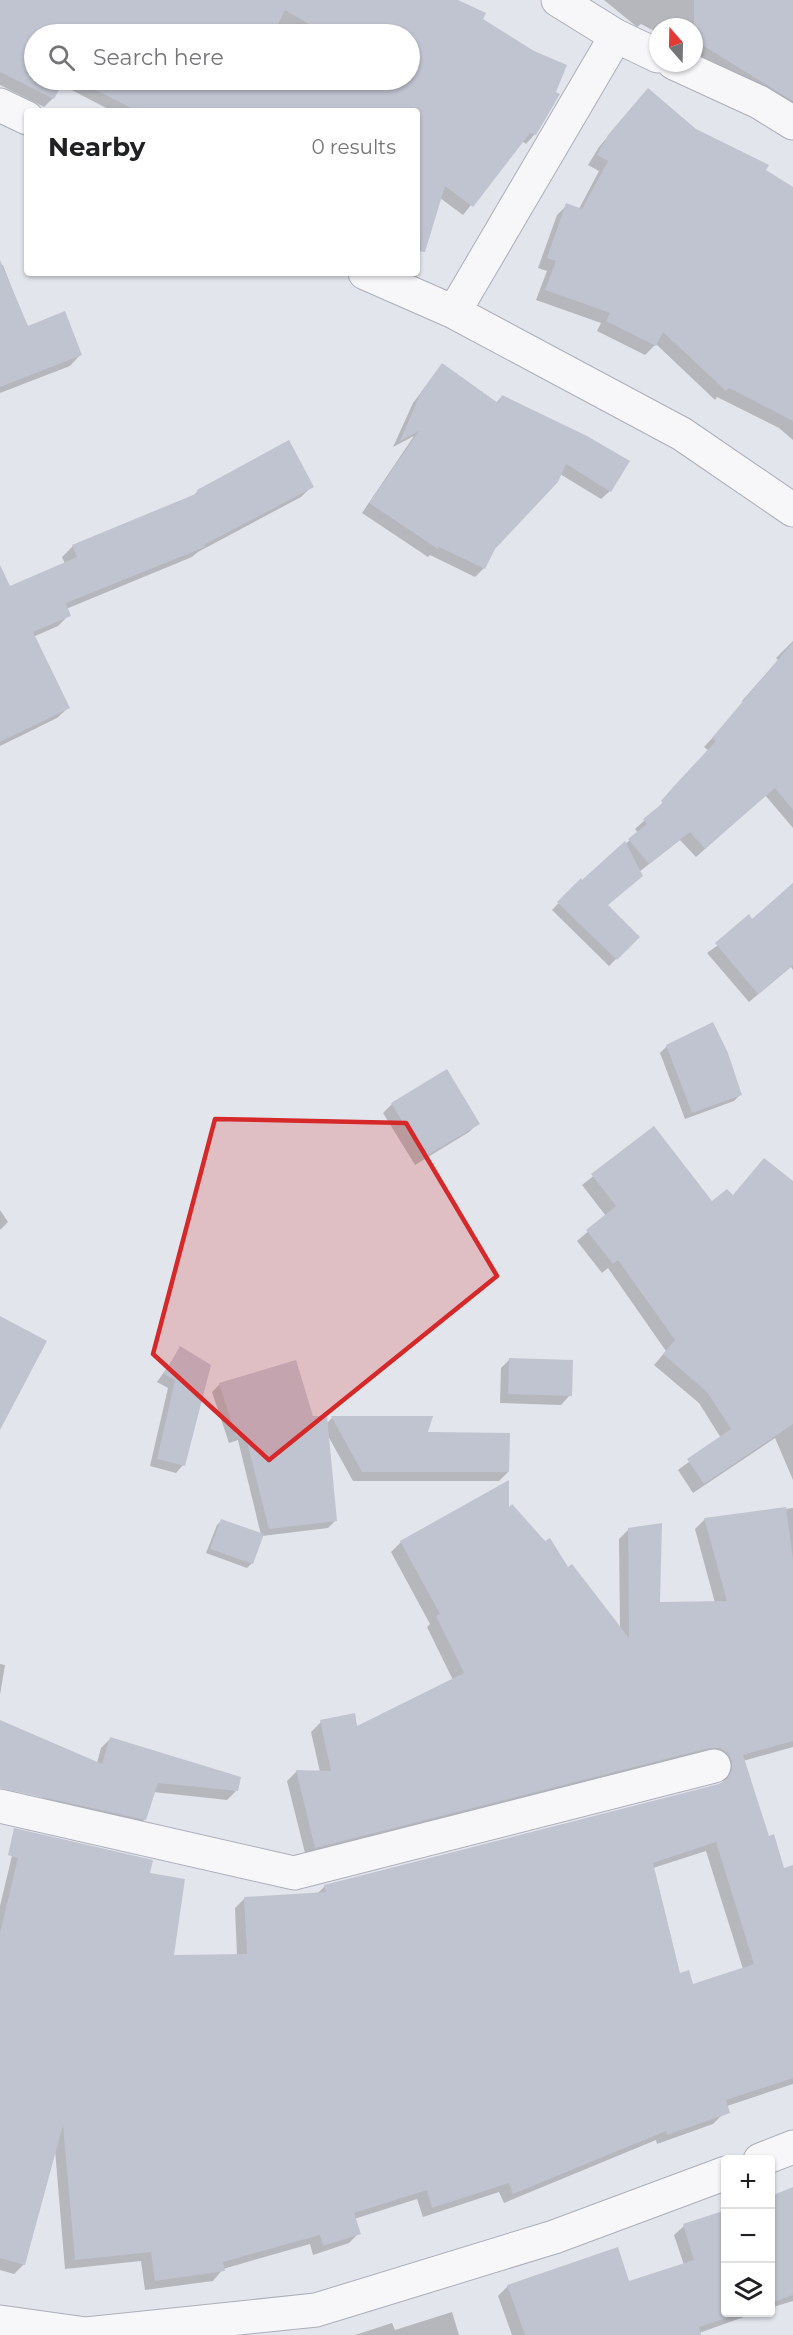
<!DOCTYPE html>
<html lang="en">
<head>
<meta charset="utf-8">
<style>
  body { margin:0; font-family:Montserrat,sans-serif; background:#f6f6f6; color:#202124 }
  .controls { position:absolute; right:18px; bottom:18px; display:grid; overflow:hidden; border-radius:6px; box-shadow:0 2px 4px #0004 }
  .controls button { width:54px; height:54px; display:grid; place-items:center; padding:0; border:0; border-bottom:2px solid #e0e0e0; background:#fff; color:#202124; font:30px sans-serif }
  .compass { position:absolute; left:649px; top:18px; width:54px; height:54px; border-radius:50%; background:#fff; box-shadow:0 2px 4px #0004; rotate:340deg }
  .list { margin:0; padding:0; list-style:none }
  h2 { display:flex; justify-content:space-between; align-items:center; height:78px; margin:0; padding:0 24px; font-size:26px }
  h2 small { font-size:20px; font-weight:400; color:#757577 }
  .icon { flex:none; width:33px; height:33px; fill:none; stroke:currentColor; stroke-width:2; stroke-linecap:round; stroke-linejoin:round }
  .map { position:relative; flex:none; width:793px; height:2335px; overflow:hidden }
  .search { position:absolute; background:#fff; box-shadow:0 2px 4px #0004; left:24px; top:24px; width:396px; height:66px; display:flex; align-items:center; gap:15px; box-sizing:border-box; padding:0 21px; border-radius:33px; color:#757577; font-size:22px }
  .panel { position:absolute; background:#fff; box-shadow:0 2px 4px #0004; left:24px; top:108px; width:396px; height:168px; border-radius:6px }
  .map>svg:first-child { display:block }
  .shadow { fill:#0003; fill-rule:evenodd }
  .building { fill:#c0c3d0; fill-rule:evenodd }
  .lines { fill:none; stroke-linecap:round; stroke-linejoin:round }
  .minor-casing { stroke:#acaeba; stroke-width:35 }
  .minor { stroke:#f7f7fa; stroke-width:33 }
  .marked { fill:#d62828; fill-opacity:0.2; stroke:#d62828; stroke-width:4.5; stroke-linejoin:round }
</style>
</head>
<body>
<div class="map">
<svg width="793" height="2335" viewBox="0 0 793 2335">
  <rect width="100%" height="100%" fill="#e3e5ec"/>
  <path class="shadow" d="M0,0H455L481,19L535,134L526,144L522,141L463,215L440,198L417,239V111H112L60,84L53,98L44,107L0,85ZM34,34H410V80H34Z
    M604,0H793V114L694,52V27H658V33L641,24L637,27Z
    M639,100L695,130L793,188V440L779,428L717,397L715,400L656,344L645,355L597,331L601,323L536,300L547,271L538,268L557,215L567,205L579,209L599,171L588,165L599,147Z
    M3,265L27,328L80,355L70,366L0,393V267Z
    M442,365L496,403L502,396L610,491L601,499L560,474L494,548L484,568L475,577L430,555L428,557L362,513L414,436L393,447L413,403Z
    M312,486L301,497L198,552L192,557L66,609L69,615L58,626L33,637L68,708L57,718L0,746V592L65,564L62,557L73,546L191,498L198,491Z
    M793,641V828L765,795L696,857L680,840L639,872L607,906L638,937L609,966L552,910L581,880L582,882L638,833L635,829L655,811L709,751L704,747L744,703L742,701L778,660L776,658Z
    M793,883V970L791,967L749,1002L707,953L752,921Z
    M667,1046L741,1094L734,1101L685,1119L660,1053Z
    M392,1104L478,1123L469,1132L415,1165L383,1113Z
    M654,1129L712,1204L793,1183V1480L775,1438L693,1493L678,1470L721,1438L699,1403L654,1365L666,1351L608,1268L602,1273L577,1241L606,1216L582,1185Z
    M0,1210L8,1222L0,1230Z
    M181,1348L183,1465L176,1473L150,1466L168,1388L157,1382Z
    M510,1359L570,1395L561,1405L500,1403L501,1368Z
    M220,1384L326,1424L332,1418H431L425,1433L508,1472L499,1481H353L327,1434L336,1520L328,1528L262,1536L252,1563L247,1568L206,1553L217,1525L221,1521L261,1535L238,1440L229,1443L212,1392Z
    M508,1483L507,1511L568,1569L620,1628L619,1539L629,1529L658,1603H715L695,1529L705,1519L793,1508V1747L743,1761L768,1838L783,1870L793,1866V2084L721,2108L723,2114L713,2124L657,2144L656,2140L504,2203L499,2192L423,2217L417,2199L354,2219L359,2233L349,2243L313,2255L310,2244L223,2269L213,2281L145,2290L141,2261L65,2269L55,2150L24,2264L14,2274L0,2270V1906L15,1843L149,1875L172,1956L237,1955L235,1908L245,1898L317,1894L325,1886L719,1786L723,1782V1771L306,1857L287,1781L297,1771L320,1772L311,1732L321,1722L356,1728L453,1680L427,1627L430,1624L391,1552L401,1542ZM706,1851L743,1969L692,1986L679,1975L653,1868Z
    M0,1664L5,1665L0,1695Z
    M110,1739L236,1791L227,1800L153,1792L145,1819L136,1828L92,1818L17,1787L97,1763L101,1748Z
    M793,2189V2301L770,2308V2197Z
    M684,2226L726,2312H758L699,2333L700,2335H512L498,2296L508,2286L628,2283L684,2265L674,2235Z
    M452,2312L459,2335H355L392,2323L395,2330Z"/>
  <path class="building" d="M0,0H458L486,13L483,19L534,51L567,65L556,92L560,94L536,135L530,133L473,207L445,186L425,252L417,251V111H137L76,80H410V34H326L285,10L273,34H34V80H64L54,99L0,72Z
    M694,0H793V101L694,40Z
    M648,88L696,129L769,165L766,170L793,187V421L729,388L726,391L663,332L656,346L606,321L610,313L545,290L556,261L547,258L566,203L582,209L608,161L597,155L608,135Z
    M0,260L28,326L65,311L82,355L0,387Z
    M442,363L498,403L502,395L587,436L630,461L611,492L566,464L558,482L495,549L485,569L439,547L438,549L369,503L419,431L400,441L421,392Z
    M289,440L314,487L204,545L205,547L66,603L71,616L33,632L70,708L0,742V565L10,586L77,557L72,545L198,493L197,490Z
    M793,642V810L775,788L705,849L690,832L649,864L628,839L647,824L643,819L663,803L661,801L675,785L716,741L712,738Z
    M625,841L643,876L608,905L640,937L617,960L557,902L581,878L582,880Z
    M793,883V965L758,994L715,943L749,914L752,919Z
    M713,1022L728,1053L742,1095L692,1113L666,1045Z
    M447,1069L480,1124L424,1157L391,1103Z
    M654,1126L712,1201L727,1189L733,1195L764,1158L793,1181V1424L704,1484L687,1459L731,1429L708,1393L663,1354L675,1340L618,1260L613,1264L586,1230L616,1206L591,1174Z
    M0,1316L47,1341L0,1430Z
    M180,1346L211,1365L185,1466L157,1459L175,1380L164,1374Z
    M509,1358L573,1360L572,1396L508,1394Z
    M296,1360L313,1416H327L337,1521L269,1529L245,1434L236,1436L219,1383Z
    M331,1416H433L428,1432L510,1433L509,1472H362Z
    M509,1480V1507L512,1504L545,1541L550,1538L568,1567L572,1564L629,1638L628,1528L662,1523L660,1602L727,1601L704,1518L786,1507L793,1559V1741L743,1755L769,1836L774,1834L784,1868L793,1865V2078L726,2100L730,2113L667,2135L666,2131L513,2194L509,2183L432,2208L427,2190L354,2213L361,2234L323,2246L320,2235L223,2262L225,2271L155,2281L151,2252L75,2260L63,2125L25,2265L0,2258V1933L18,1858L8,1855L14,1828L153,1860L150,1873L185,1879L174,1955L247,1954L244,1897L326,1892L324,1885L719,1784L727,1779L732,1770V1761L728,1753L720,1748H709L315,1848L296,1770L331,1771L320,1720L355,1713L357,1726L464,1673L436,1616L440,1614L400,1541ZM716,1842L754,1964L693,1984L689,1970L680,1973L653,1863Z
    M221,1519L264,1534L253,1564L210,1549Z
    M0,1720L102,1764L110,1737L241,1777L238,1791L158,1783L146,1820L0,1788Z
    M793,2187V2295L771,2303V2196Z
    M726,2210V2313H742L699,2327L701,2335H525L507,2285L618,2247L629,2281L694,2260L683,2224Z"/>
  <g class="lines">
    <g class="minor-casing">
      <path id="minor" d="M558,0L616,36L658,56
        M674,63L759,102L793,123
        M0,105L27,118
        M365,273L454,312L682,434L793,510
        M454,312L616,36
        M0,1806L294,1873L714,1766
        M760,2160L793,2147
        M0,2322L86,2334L316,2310L554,2237L726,2173"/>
    </g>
    <use href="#minor" class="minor"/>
  </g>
  <path class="marked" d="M215,1119L406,1123L497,1276L269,1460L153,1354Z"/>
</svg>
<div class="controls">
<button>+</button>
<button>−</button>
<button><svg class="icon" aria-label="layers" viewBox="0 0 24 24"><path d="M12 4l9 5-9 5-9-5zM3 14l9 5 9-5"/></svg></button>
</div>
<svg class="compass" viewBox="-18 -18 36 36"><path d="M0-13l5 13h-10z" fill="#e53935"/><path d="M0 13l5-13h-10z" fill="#757577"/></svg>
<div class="search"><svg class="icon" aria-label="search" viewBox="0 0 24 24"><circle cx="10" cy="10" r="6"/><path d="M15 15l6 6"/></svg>Search here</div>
<section class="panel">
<h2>Nearby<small>0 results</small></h2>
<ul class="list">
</ul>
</section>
</div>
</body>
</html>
